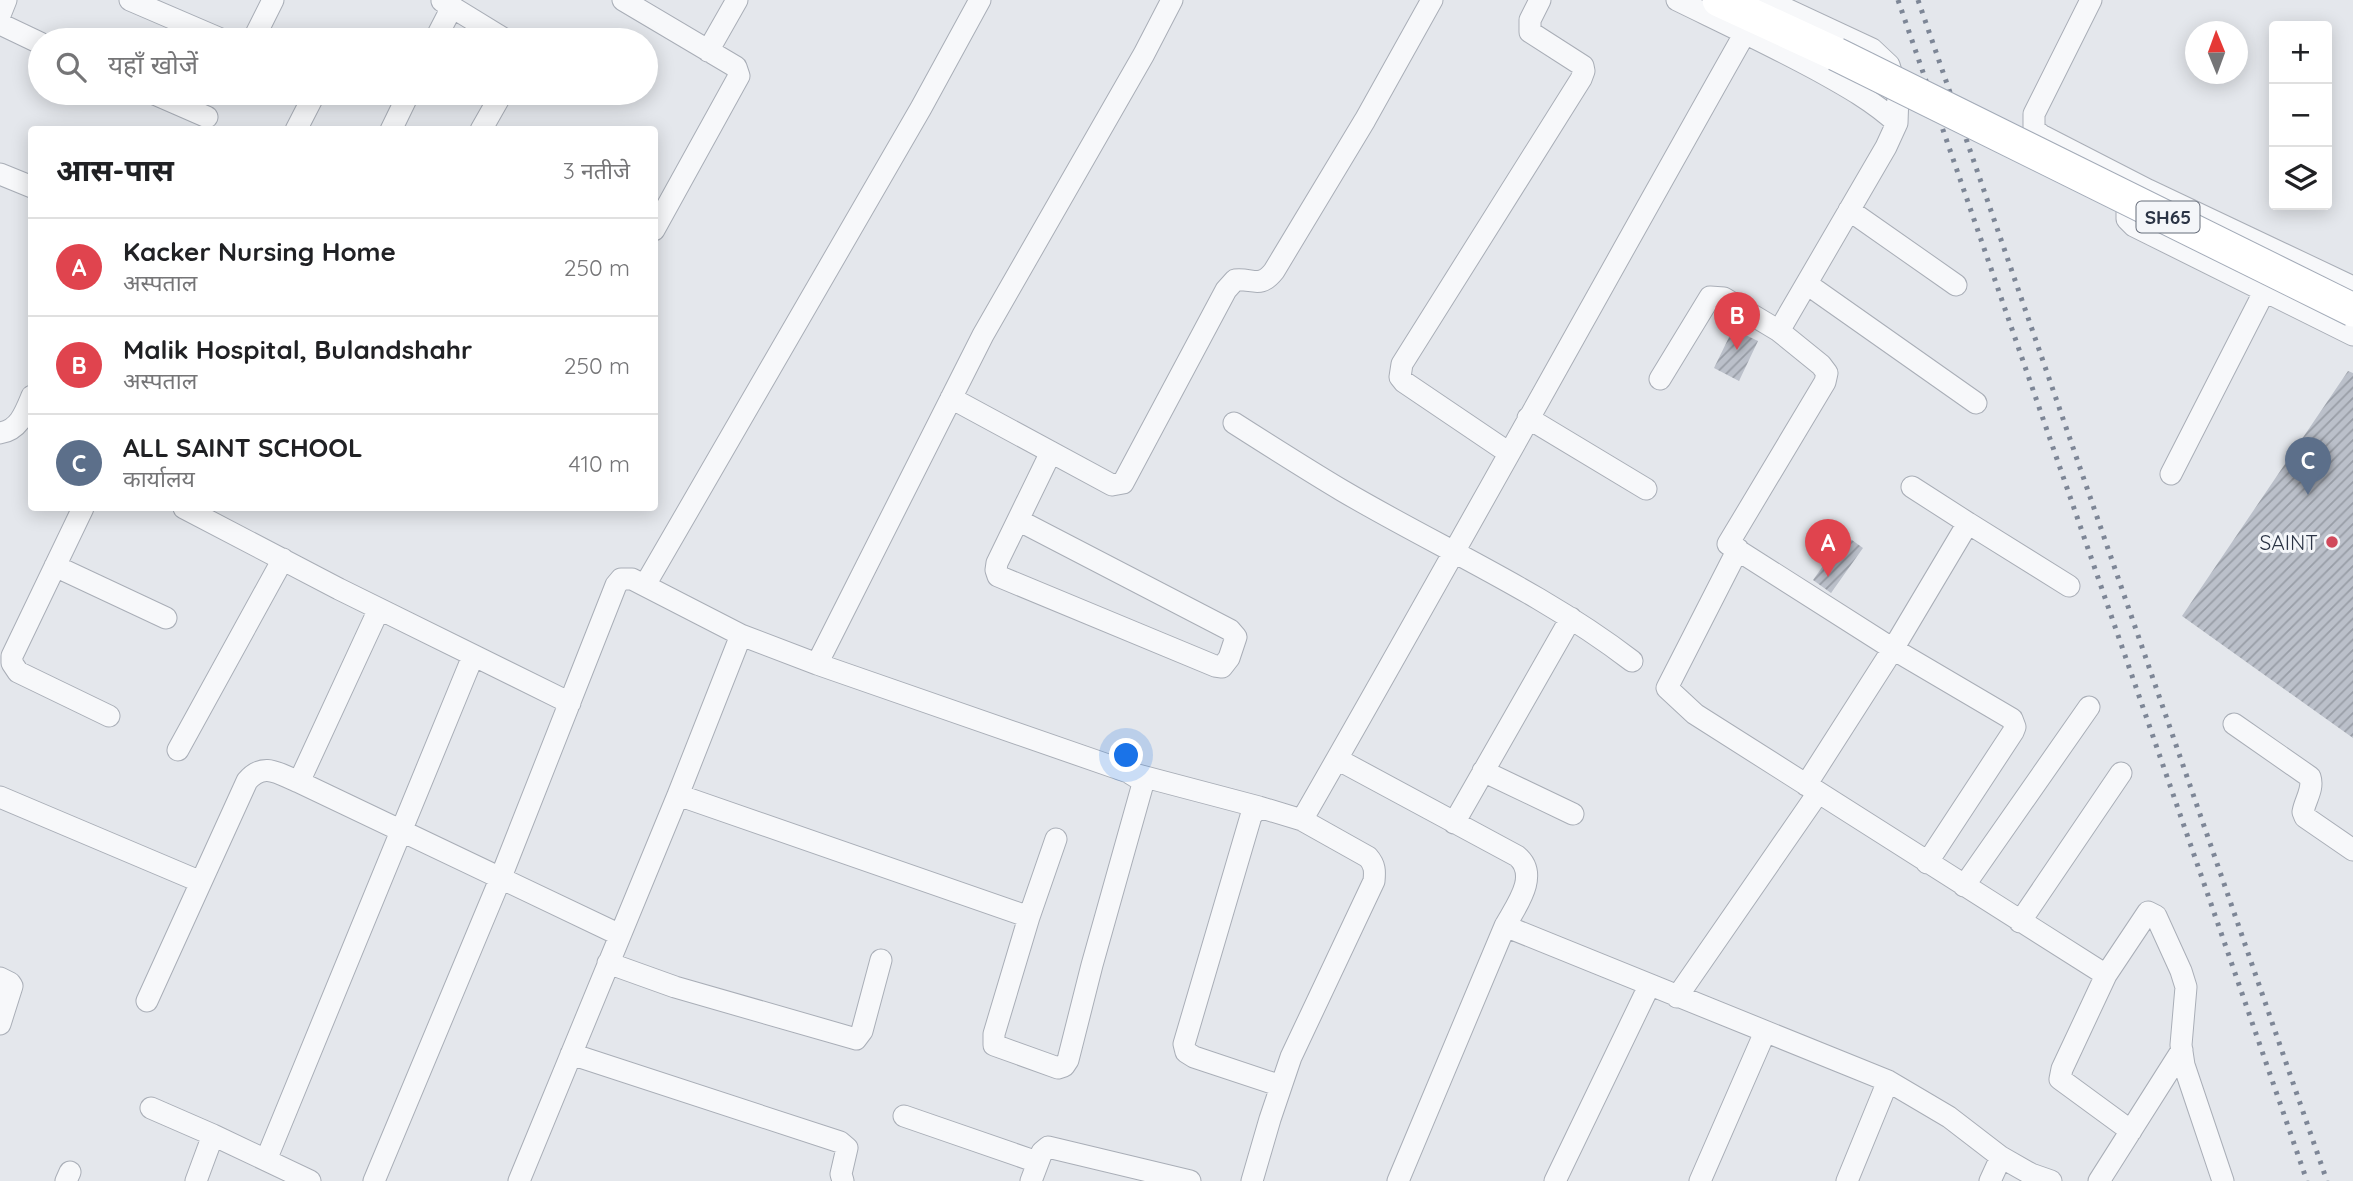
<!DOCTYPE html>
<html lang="hi">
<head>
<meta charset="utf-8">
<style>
  body { margin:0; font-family:Quicksand,"Noto Sans Devanagari",sans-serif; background:#f6f6f6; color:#202124 }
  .controls { position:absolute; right:21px; top:21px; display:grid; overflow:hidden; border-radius:7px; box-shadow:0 4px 18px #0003 }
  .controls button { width:63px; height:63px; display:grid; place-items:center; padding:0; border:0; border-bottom:2px solid #e0e0e0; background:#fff; color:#202124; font:35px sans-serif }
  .compass { position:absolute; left:2185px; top:21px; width:63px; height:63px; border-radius:50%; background:#fff; box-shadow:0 4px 18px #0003; rotate:359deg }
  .you { position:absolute; left:1127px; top:756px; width:24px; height:24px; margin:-18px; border:5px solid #fff; border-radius:50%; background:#1a73e8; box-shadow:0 0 0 10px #1a73e833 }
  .badge { display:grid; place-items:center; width:46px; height:46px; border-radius:50%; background:#db2777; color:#fff; font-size:23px; font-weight:700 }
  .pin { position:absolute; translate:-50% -58px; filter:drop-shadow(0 2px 4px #0008) }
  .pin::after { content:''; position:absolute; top:37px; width:24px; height:21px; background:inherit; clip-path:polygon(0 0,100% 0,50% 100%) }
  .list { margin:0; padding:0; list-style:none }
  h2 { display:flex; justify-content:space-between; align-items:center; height:91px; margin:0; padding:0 28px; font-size:30px }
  h2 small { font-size:23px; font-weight:400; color:#757577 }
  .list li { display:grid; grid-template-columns:46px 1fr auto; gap:21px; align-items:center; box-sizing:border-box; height:98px; padding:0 28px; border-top:2px solid #e0e0e0 }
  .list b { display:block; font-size:26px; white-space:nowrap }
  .list p { margin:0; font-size:23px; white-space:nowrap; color:#757577 }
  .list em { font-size:23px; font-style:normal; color:#757577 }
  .icon { flex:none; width:38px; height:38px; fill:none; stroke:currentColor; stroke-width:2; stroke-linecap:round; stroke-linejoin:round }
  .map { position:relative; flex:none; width:2353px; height:1181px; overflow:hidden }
  .search { position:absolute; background:#fff; box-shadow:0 4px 18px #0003; left:28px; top:28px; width:630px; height:77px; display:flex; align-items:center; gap:18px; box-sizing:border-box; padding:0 24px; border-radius:38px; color:#757577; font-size:26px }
  .panel { position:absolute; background:#fff; box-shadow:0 4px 18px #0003; left:28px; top:126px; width:630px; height:385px; border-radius:7px }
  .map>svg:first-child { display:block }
  .building { fill:url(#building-hatch) }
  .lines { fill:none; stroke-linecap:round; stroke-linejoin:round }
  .minor-casing { stroke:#a9aeb7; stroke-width:23 }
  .primary-casing { stroke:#a3abb8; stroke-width:35 }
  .minor { stroke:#f7f8fa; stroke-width:21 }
  .primary { stroke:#fff; stroke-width:33 }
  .rail { stroke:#7d8696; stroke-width:5; stroke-dasharray:3.5 7; stroke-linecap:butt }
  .primary-bridge-casing { stroke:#a3abb8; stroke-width:35; stroke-linecap:butt }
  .primary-bridge { stroke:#fff; stroke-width:33 }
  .poi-dot { fill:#d1495b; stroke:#f4f6f9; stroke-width:2.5 }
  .labels { text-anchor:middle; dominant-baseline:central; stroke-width:6; stroke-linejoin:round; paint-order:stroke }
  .shield { fill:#f4f6f9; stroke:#676e7b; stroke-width:2 }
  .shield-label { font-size:19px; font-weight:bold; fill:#2b3445 }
  .poi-label { font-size:21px; fill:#2b3445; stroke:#f4f6f9; text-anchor:end }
</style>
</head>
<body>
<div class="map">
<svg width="2353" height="1181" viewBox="0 0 2353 1181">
  <defs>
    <pattern id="building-hatch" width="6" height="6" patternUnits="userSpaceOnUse" patternTransform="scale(1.75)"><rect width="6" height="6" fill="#bbc0ca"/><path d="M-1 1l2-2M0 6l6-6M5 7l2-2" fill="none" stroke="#989da6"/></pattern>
  </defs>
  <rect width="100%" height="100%" fill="#e4e7ec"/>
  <path class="building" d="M1733,329L1758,341L1739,381L1714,368Z
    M2348,371L2353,373V738L2182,616Z
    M1845,535L1863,548L1831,593L1813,580Z"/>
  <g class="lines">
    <g class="minor-casing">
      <path id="minor" d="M130,0L223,40
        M623,0L736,67L739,76L654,230
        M1677,0C1724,23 1771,45 1817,70C1846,86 1873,101 1897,123
        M1767,0L1872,49L1889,65L1898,94L1897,123L1886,147L1779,331L1821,365L1827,373L1825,382L1728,544L1893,649L2012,719L2015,727L2013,732L1927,863
        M2091,0L2034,114V129L2041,135L2148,190
        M452,7L506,40
        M0,15L6,0
        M0,24L40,43
        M253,40L273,0
        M435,40L452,7L442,1
        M708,51L737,0
        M152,93L207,117
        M296,130L315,93
        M391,130L409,93
        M481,130L502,93
        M0,174L32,187
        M1849,210L1956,285
        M1807,284L1976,403
        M2353,287L2148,190L2138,192L2127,213V219L2134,226L2353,335
        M1660,379L1710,297L1724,298L1779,331
        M951,398L1112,485L1123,483L1226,290L1235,280C1253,278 1260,289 1274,271L1365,120L1432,0
        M1528,418L1646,489
        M1234,423C1270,446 1306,469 1343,491C1440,548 1542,592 1632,661
        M0,433C19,430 25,413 32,396
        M1509,453L1404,382L1400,377L1402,364L1581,79L1584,71L1583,66L1530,32V20L1540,0
        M2171,474L2265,290
        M83,508L12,656V663L18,672L109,716
        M184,508L339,589L570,703
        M1018,520L1230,630L1236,637L1229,658L1222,667L1215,666L998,576L996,570L997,563L1051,452
        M1968,523L2069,586
        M1738,549L1667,688L1695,714L2106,975L2148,912L2156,916L2181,971L2186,987L2181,1045L2184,1065L2223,1181
        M55,566L166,618
        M645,585L921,108L980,0
        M817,664L983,335L1144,54L1172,0
        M2234,724L2310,777C2314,789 2305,800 2303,812L2305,817L2353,850
        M178,750L283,559
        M1337,759L1517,856C1540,875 1516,906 1505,926L1398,1181
        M1483,771L1573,814
        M1130,773L1259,807
        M299,782L620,935
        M1806,785L1893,649L1968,523L1912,487
        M0,797L201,882
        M1302,820C1452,559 1597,295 1745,33
        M1454,823L1571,618
        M1964,886L2089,707
        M1029,917L1056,839
        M2020,922L2121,773
        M1505,926L1888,1081L1949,1117L2001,1157L2031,1174L2051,1181
        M608,963L675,987L856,1039L862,1031L881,960
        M2106,975L2062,1069L2060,1079L2131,1131
        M0,978L10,983L12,986L0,1024
        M1677,997L1818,793
        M147,1001L247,781C264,761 279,774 299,782L379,609
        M571,1054L840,1142L847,1148L841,1174L843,1181
        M151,1108L213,1135L196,1181
        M904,1116L1037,1162
        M213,1135L310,1181
        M266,1160L473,656
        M66,1181L70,1172
        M374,1181L501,877L616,585L621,579H632L741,635L817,664L1128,772L1141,780L1142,787L1092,965L1068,1060L1064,1066L1058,1068L994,1045V1034L1029,917L678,795
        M519,1181L678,795L741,635
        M1031,1181L1042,1152L1048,1147L1190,1181
        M1252,1181L1270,1119L1291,1057L1374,881C1375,871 1375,865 1368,857L1302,820L1259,807L1251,816L1184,1044L1186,1052L1194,1057L1281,1086
        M1555,1181L1649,986
        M1700,1181L1765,1032
        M1847,1181L1888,1081
        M1990,1181L2001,1157
        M2099,1181L2182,1050"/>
    </g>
    <g class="primary-casing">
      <path id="primary" d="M1719,0L1836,54"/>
    </g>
    <use href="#minor" class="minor"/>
    <use href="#primary" class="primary"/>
    <path class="rail" d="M1898,0L2307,1181
      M1918,0L2327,1181"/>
    <g class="primary-bridge-casing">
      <path id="primary-bridge" d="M1836,54L2353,310"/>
    </g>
    <use href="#primary-bridge" class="primary-bridge"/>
  </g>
  <circle class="poi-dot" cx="2332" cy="542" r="7"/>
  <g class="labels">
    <rect class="shield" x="2136.5" y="201.5" width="63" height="31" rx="5"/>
    <g class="shield-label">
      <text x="2168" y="217">SH65</text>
    </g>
    <g class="poi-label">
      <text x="2318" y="542">SAINT</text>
    </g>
  </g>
</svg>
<div class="controls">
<button>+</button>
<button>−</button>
<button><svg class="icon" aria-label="layers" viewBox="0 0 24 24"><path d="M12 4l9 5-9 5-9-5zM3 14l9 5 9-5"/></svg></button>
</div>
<svg class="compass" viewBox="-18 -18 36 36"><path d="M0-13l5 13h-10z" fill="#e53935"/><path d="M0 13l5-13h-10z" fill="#757577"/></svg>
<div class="you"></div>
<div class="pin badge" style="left:1828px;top:577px;background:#e0444e">A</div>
<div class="pin badge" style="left:1737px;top:350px;background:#e0444e">B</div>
<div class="pin badge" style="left:2308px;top:495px;background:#5c6f8a">C</div>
<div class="search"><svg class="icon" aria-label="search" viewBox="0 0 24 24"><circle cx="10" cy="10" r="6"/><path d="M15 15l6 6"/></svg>यहाँ खोजें</div>
<section class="panel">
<h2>आस-पास<small>3 नतीजे</small></h2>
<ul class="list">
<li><span class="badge" style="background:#e0444e">A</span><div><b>Kacker Nursing Home</b><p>अस्पताल</p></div><em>250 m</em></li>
<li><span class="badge" style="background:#e0444e">B</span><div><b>Malik Hospital, Bulandshahr</b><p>अस्पताल</p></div><em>250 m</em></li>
<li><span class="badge" style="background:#5c6f8a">C</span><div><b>ALL SAINT SCHOOL</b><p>कार्यालय</p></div><em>410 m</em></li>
</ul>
</section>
</div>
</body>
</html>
